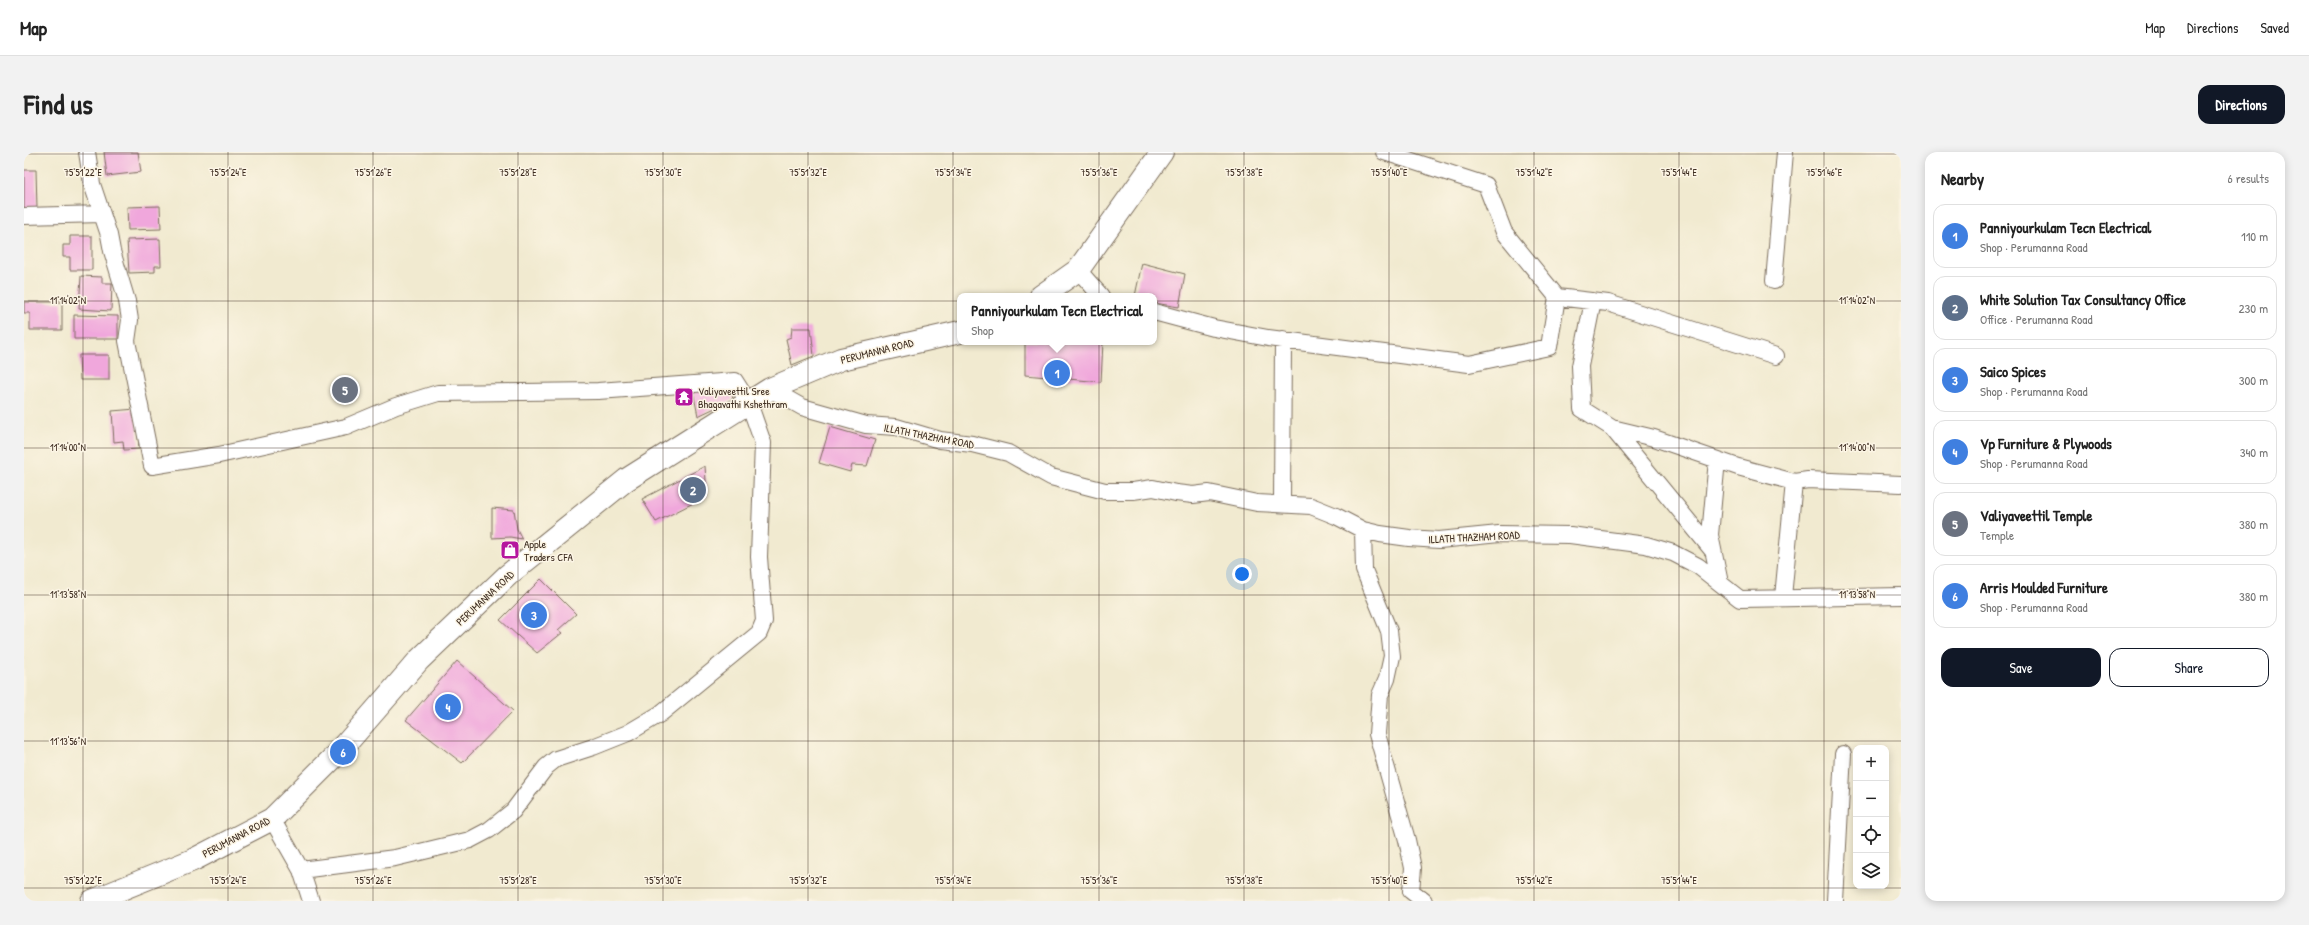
<!DOCTYPE html>
<html lang="en">
<head>
<meta charset="utf-8">
<style>
  body { margin:0; font-family:"Patrick Hand",sans-serif; background:#f2f2f2; color:#222 }
  .controls { position:absolute; right:12px; bottom:12px; display:grid; overflow:hidden; border-radius:8px; box-shadow:0 2px 10px #0003 }
  .controls button { width:36px; height:36px; display:grid; place-items:center; padding:0; border:0; border-bottom:1px solid #e0e0e0; background:#fff; color:#222; font:20px sans-serif }
  .you { position:absolute; left:1218px; top:422px; width:14px; height:14px; margin:-10px; border:3px solid #fff; border-radius:50%; background:#1a73e8; box-shadow:0 0 0 6px #1a73e833 }
  .badge { display:grid; place-items:center; width:26px; height:26px; border-radius:50%; background:#111827; color:#fff; font-size:13px; font-weight:700 }
  .pin { position:absolute; translate:-50% -50%; border:2px solid #fff; box-shadow:0 1px 4px #0006 }
  .popup { position:absolute; left:933px; top:141px; width:200px; height:52px; box-sizing:border-box; display:grid; place-content:center; border-radius:8px; background:#fff; filter:drop-shadow(0 1px 3px #0005); font-size:13px; white-space:nowrap; color:#767676 }
  .popup b { font-size:15px; color:#222 }
  .popup::after { content:''; position:absolute; left:50%; top:100%; margin-left:-8px; border:8px solid transparent; border-top-color:#fff }
  .list { margin:0; padding:0; list-style:none }
  h2 { display:flex; justify-content:space-between; align-items:center; height:52px; margin:0; padding:0 16px; font-size:17px }
  h2 small { font-size:13px; font-weight:400; color:#767676 }
  .list li { display:grid; grid-template-columns:26px 1fr auto; gap:12px; align-items:center; box-sizing:border-box; height:64px; margin:0 8px 8px; padding:0 8px; border:1px solid #e0e0e0; border-radius:12px }
  .list b { display:block; font-size:15px; white-space:nowrap }
  .list p { margin:0; font-size:13px; white-space:nowrap; color:#767676 }
  .list em { font-size:13px; font-style:normal; color:#767676 }
  .actions { display:flex; gap:8px; padding:12px 16px }
  .actions a { flex:1; padding:9px 0; border:1px solid #111827; border-radius:12px; text-align:center; font-size:14px; color:#111827 }
  .actions .main { background:#111827; color:#fff }
  .icon { flex:none; width:22px; height:22px; fill:none; stroke:currentColor; stroke-width:2; stroke-linecap:round; stroke-linejoin:round }
  .map { position:relative; flex:none; width:1877px; height:749px; overflow:hidden; border-radius:12px }
  header { display:flex; align-items:center; gap:24px; box-sizing:border-box; height:56px; padding:0 20px; background:#fff; border-bottom:1px solid #e0e0e0 }
  header strong { font-size:19px }
  nav { display:flex; gap:22px; margin-inline-start:auto; font-size:14px }
  .intro { display:flex; align-items:center; justify-content:space-between; box-sizing:border-box; height:96px; padding:0 24px }
  h1 { margin:0; font-size:28px }
  .button { padding:10px 18px; border-radius:12px; background:#111827; color:#fff; font-size:14px; font-weight:700 }
  main { display:flex; gap:24px; padding:0 24px }
  aside { flex:1; background:#fff; border-radius:12px; box-shadow:0 2px 10px #0003 }
  .map>svg:first-child { display:block }
  .building { fill:#f0a7dc }
  .lines { fill:none; stroke-linecap:round; stroke-linejoin:round }
  .minor-casing { stroke:#7b6d5c; stroke-width:18 }
  .secondary-casing { stroke:#7b6d5c; stroke-width:24 }
  .minor { stroke:#fff; stroke-width:16 }
  .secondary { stroke:#fff; stroke-width:22 }
  .ticks { fill:none; stroke:#3b2a1e; stroke-width:1; stroke-opacity:0.45 }
  .labels { text-anchor:middle; dominant-baseline:central; stroke-width:3; stroke-linejoin:round; paint-order:stroke }
  .street-label { font-size:11px; fill:#3b2a1e; stroke:#fcf5e5 }
  .poi-label { font-size:11px; fill:#3b2a1e; stroke:#fcf5e5; text-anchor:start }
  .ticks-label { font-size:10px; text-anchor:middle; fill:#3b2a1e; stroke:#fcf5e5; stroke-width:3; stroke-linejoin:round; paint-order:stroke }
</style>
</head>
<body>
<header>
<strong>Map</strong>
<nav><a>Map</a><a>Directions</a><a>Saved</a></nav>
</header>
<div class="intro"><h1>Find us</h1><a class="button">Directions</a></div>
<main>
<div class="map">
<svg width="1877" height="749" viewBox="0 0 1877 749">
  <rect width="100%" height="100%" fill="#fcf5e5"/>
  <filter id="ink" filterUnits="userSpaceOnUse"><feTurbulence type="fractalNoise" baseFrequency=".025" numOctaves="2"/><feDisplacementMap in="SourceGraphic" scale="8" xChannelSelector="R" yChannelSelector="G"/><feConvolveMatrix kernelMatrix="1 2 1 2 8 2 1 2 1" color-interpolation-filters="sRGB"/></filter>
  <filter id="wash" filterUnits="userSpaceOnUse"><feTurbulence type="fractalNoise" baseFrequency=".012" numOctaves="4" result="noise"/><feDisplacementMap in="SourceGraphic" scale="16" xChannelSelector="R" yChannelSelector="G"/><feGaussianBlur stdDeviation="0.9" result="paint"/><feColorMatrix in="noise" values="0 0 0 0 0 0 0 0 0 0 0 0 0 0 0 0 0 1.4 0 .05"/><feComposite in="paint" operator="in"/></filter>
  <g filter="url(#wash)">
    <rect width="100%" height="100%" fill="#f1ead0"/>
    <g id="blocks">
      <path class="building" d="M80,0H114L117,20L83,24Z
        M0,18H12L13,56H0Z
        M136,54L137,77L104,78L103,55Z
        M46,84H68V118H46V105H39V93H46Z
        M136,87L137,114H131V120L105,121L103,88Z
        M1118,111L1161,122L1155,155L1130,151V144H1111Z
        M57,124L78,125V131H88L87,159L55,157Z
        M0,150H38V178H6V161H0Z
        M50,163L94,164V187H50Z
        M768,176H787L790,204L768,213L762,187L767,185Z
        M1001,190H1079L1077,230L1001,223Z
        M55,203H85V228H56Z
        M668,234L711,235L708,248L674,264Z
        M112,257L115,297L100,298L99,289L90,290L88,259Z
        M806,275L851,288L843,314L828,313L826,320L795,311Z
        M681,314L683,344L632,370L618,347Z
        M468,356L490,358L493,377L498,387L486,385L468,386Z
        M517,427L552,462L534,478L538,481L513,501L476,468Z
        M433,509L489,559L438,611L382,568Z"/>
    </g>
  </g>
  <g filter="url(#ink)">
    <use href="#blocks" fill-opacity="0" stroke="#7b6d5c" stroke-width="1"/>
    <g class="lines">
      <g class="minor-casing">
        <path id="minor" d="M63,0L68,32L85,83L88,99L103,149L106,168L103,189L128,314L195,303L322,275L372,254L414,241L574,239L711,229L725,251L739,291L735,405L740,469L735,481L636,562L604,581L569,595L532,607L522,615L489,659L465,678L446,688L371,706L277,718
          M0,64L78,62
          M1054,118L1077,144
          M1750,129L1761,0
          M1533,145L1584,151L1752,204
          M1569,149L1556,214L1558,257L1588,276L1630,286L1714,315L1770,330L1784,328L1877,332
          M1130,160L1190,176L1244,186L1445,212L1525,195L1533,145L1480,80L1462,33L1360,0
          M746,237L778,255L842,273L872,275L916,288L948,292L984,301L1027,325L1081,339H1109L1129,336L1152,341L1169,343L1185,341L1233,351L1287,354L1312,364L1339,378L1356,382L1385,386L1415,388L1475,382L1546,383L1622,393L1649,401L1674,414L1716,447L1877,444
          M1588,276L1689,399
          M1693,308L1686,383L1696,431
          M1258,351L1259,187
          M1339,378L1340,418L1365,479L1368,504L1363,527L1356,543L1353,582L1383,688L1389,716L1387,739L1400,749
          M1759,445L1770,330
          M248,667L277,718L287,749
          M1811,749L1819,602"/>
      </g>
      <g class="secondary-casing">
        <path id="secondary" d="M1017,144L1054,118L1138,0
          M68,749L169,708L248,667L315,600L395,508L484,423L602,328L746,237L817,207L936,180"/>
      </g>
      <use href="#minor" class="minor"/>
      <use href="#secondary" class="secondary"/>
    </g>
  </g>
  <path class="ticks" d="M59,0V749M204,0V749M349,0V749M494,0V749M639,0V749M784,0V749M929,0V749M1075,0V749M1220,0V749M1365,0V749M1510,0V749M1655,0V749M1800,0V749M0,2H1877M0,149H1877M0,296H1877M0,443H1877M0,589H1877M0,736H1877"/>
  <defs>
    <g id="temple-square" transform="scale(1)"><rect x="-9" y="-9" width="18" height="18" rx="4" fill="#b5179e" stroke="#fcf5e5"/><path d="M0-6L5-2H3V0L6.5 2.5H4V6H1.5V3h-3V6H-4V2.5H-6.5L-3 0V-2H-5Z" fill="#fff"/></g>
    <g id="shop-square" transform="scale(1)"><rect x="-9" y="-9" width="18" height="18" rx="4" fill="#b5179e" stroke="#fcf5e5"/><path d="M-5-2.5h2.3a2.7 3.5 0 0 1 5.4 0H5L5.5 6h-11ZM-1.5-2.5h3a1.5 2.3 0 0 0-3 0Z" fill="#fff"/></g>
  </defs>
  <g fill-rule="evenodd">
    <use href="#temple-square" x="660" y="245"/>
    <use href="#shop-square" x="486" y="398"/>
  </g>
  <g class="labels">
    <g class="street-label">
      <text transform="translate(853 199) rotate(-14)">PERUMANNA ROAD</text>
      <text transform="translate(905 284) rotate(11)">ILLATH THAZHAM ROAD</text>
      <text transform="translate(1450 385) rotate(-3)">ILLATH THAZHAM ROAD</text>
      <text transform="translate(461 446) rotate(-43)">PERUMANNA ROAD</text>
      <text transform="translate(212 685) rotate(-28)">PERUMANNA ROAD</text>
    </g>
    <g class="poi-label">
      <text x="674" y="239">Valiyaveettil Sree<tspan x="674" dy="13">Bhagavathi Kshethram</tspan></text>
      <text x="500" y="392">Apple<tspan x="500" dy="13">Traders CFA</tspan></text>
    </g>
  </g>
  <g class="ticks-label">
    <text x="59" y="24">75°51'22"E</text>
    <text x="204" y="24">75°51'24"E</text>
    <text x="349" y="24">75°51'26"E</text>
    <text x="494" y="24">75°51'28"E</text>
    <text x="639" y="24">75°51'30"E</text>
    <text x="784" y="24">75°51'32"E</text>
    <text x="929" y="24">75°51'34"E</text>
    <text x="1075" y="24">75°51'36"E</text>
    <text x="1220" y="24">75°51'38"E</text>
    <text x="1365" y="24">75°51'40"E</text>
    <text x="1510" y="24">75°51'42"E</text>
    <text x="1655" y="24">75°51'44"E</text>
    <text x="1800" y="24">75°51'46"E</text>
    <text x="44" y="152">11°14'02"N</text>
    <text x="1833" y="152">11°14'02"N</text>
    <text x="44" y="299">11°14'00"N</text>
    <text x="1833" y="299">11°14'00"N</text>
    <text x="44" y="446">11°13'58"N</text>
    <text x="1833" y="446">11°13'58"N</text>
    <text x="44" y="593">11°13'56"N</text>
    <text x="59" y="732">75°51'22"E</text>
    <text x="204" y="732">75°51'24"E</text>
    <text x="349" y="732">75°51'26"E</text>
    <text x="494" y="732">75°51'28"E</text>
    <text x="639" y="732">75°51'30"E</text>
    <text x="784" y="732">75°51'32"E</text>
    <text x="929" y="732">75°51'34"E</text>
    <text x="1075" y="732">75°51'36"E</text>
    <text x="1220" y="732">75°51'38"E</text>
    <text x="1365" y="732">75°51'40"E</text>
    <text x="1510" y="732">75°51'42"E</text>
    <text x="1655" y="732">75°51'44"E</text>
  </g>
</svg>
<div class="controls">
<button>+</button>
<button>−</button>
<button><svg class="icon" aria-label="locate" viewBox="0 0 24 24"><circle cx="12" cy="12" r="6"/><path d="M12 2v4M12 18v4M2 12h4M18 12h4"/></svg></button>
<button><svg class="icon" aria-label="layers" viewBox="0 0 24 24"><path d="M12 4l9 5-9 5-9-5zM3 14l9 5 9-5"/></svg></button>
</div>
<div class="you"></div>
<div class="pin badge" style="left:1033px;top:221px;background:#3f7fe0">1</div>
<div class="popup"><b>Panniyourkulam Tecn Electrical</b>Shop</div>
<div class="pin badge" style="left:669px;top:338px;background:#5c6f8a">2</div>
<div class="pin badge" style="left:510px;top:463px;background:#3f7fe0">3</div>
<div class="pin badge" style="left:424px;top:555px;background:#3f7fe0">4</div>
<div class="pin badge" style="left:321px;top:238px;background:#6b7280">5</div>
<div class="pin badge" style="left:319px;top:600px;background:#3f7fe0">6</div>
</div>
<aside>
<h2>Nearby<small>6 results</small></h2>
<ul class="list">
<li><span class="badge" style="background:#3f7fe0">1</span><div><b>Panniyourkulam Tecn Electrical</b><p>Shop · Perumanna Road</p></div><em>110 m</em></li>
<li><span class="badge" style="background:#5c6f8a">2</span><div><b>White Solution Tax Consultancy Office</b><p>Office · Perumanna Road</p></div><em>230 m</em></li>
<li><span class="badge" style="background:#3f7fe0">3</span><div><b>Saico Spices</b><p>Shop · Perumanna Road</p></div><em>300 m</em></li>
<li><span class="badge" style="background:#3f7fe0">4</span><div><b>Vp Furniture &amp; Plywoods</b><p>Shop · Perumanna Road</p></div><em>340 m</em></li>
<li><span class="badge" style="background:#6b7280">5</span><div><b>Valiyaveettil Temple</b><p>Temple</p></div><em>380 m</em></li>
<li><span class="badge" style="background:#3f7fe0">6</span><div><b>Arris Moulded Furniture</b><p>Shop · Perumanna Road</p></div><em>380 m</em></li>
</ul>
<div class="actions"><a class="main">Save</a><a>Share</a></div>
</aside>
</main>
</body>
</html>
